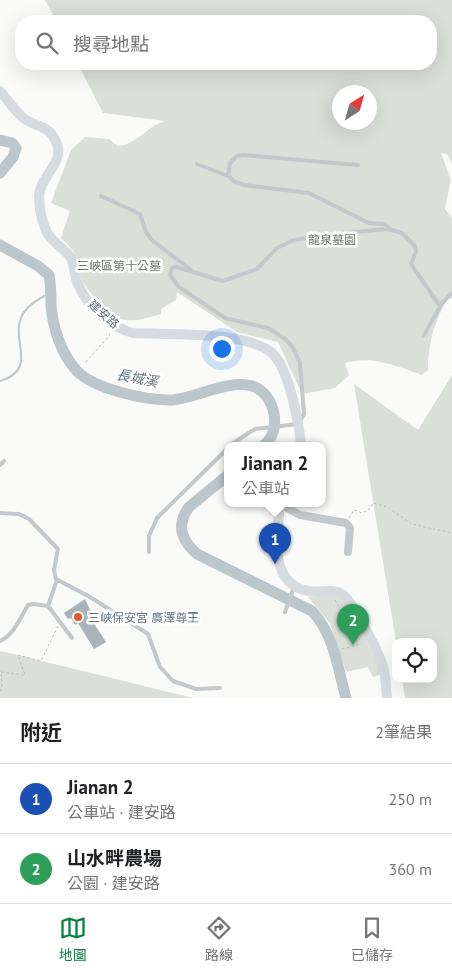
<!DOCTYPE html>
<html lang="zh-TW">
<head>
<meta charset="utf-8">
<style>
  body { margin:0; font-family:"PT Sans","Noto Sans TC",sans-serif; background:#f6f6f6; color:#202124 }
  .controls { position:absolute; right:15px; bottom:15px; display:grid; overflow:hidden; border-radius:10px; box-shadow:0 5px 20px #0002 }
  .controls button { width:45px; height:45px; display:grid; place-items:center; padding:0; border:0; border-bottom:1px solid #e0e0e0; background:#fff; color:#202124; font:25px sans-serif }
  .compass { position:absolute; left:332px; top:85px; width:45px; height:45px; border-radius:50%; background:#fff; box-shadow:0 5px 20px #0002; rotate:37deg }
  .you { position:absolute; left:221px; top:348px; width:18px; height:18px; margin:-12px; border:4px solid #fff; border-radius:50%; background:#1a73e8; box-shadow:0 0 0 8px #1a73e833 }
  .badge { display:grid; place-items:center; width:32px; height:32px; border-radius:50%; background:#0b8043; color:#fff; font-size:16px; font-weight:700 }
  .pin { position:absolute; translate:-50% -41px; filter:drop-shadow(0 1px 2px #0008) }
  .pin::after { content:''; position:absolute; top:26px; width:18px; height:15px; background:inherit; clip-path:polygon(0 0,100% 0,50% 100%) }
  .popup { position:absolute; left:224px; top:442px; width:102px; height:65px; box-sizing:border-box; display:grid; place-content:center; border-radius:10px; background:#fff; filter:drop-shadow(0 1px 4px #0005); font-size:16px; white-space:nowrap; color:#757577 }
  .popup b { font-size:19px; color:#202124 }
  .popup::after { content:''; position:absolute; left:50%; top:100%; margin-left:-10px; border:10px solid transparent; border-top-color:#fff }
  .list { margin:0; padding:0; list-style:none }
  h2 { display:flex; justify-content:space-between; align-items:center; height:65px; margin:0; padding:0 20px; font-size:21px }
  h2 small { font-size:16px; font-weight:400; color:#757577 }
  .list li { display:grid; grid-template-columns:32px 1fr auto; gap:15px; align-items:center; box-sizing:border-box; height:70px; padding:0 20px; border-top:1px solid #e0e0e0 }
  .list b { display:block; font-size:19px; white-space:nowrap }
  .list p { margin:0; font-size:16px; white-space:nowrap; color:#757577 }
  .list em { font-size:16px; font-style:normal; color:#757577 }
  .icon { flex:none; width:28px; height:28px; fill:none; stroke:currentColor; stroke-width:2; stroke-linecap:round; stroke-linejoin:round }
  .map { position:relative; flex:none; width:452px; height:698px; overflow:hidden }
  .search { position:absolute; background:#fff; box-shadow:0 5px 20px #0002; left:15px; right:15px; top:15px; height:55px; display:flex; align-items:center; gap:12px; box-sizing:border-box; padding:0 18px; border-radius:20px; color:#757577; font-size:19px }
  .sheet { height:205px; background:#fff }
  nav { display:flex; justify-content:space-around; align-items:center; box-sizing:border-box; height:70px; border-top:1px solid #e0e0e0; background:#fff; font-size:14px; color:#757577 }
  nav a { display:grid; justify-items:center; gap:2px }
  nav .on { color:#0b8043 }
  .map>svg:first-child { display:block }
  .green { fill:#dadfd7; fill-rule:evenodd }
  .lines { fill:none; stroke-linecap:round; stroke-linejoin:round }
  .stream { stroke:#bbc7cb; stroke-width:2 }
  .river { stroke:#bbc7cb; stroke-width:11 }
  .building { fill:#aab3b9 }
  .path { stroke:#bbbfc2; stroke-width:1; stroke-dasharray:2.5 2.5; stroke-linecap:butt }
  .lane { stroke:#c3c8cc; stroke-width:4 }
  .street { stroke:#c3c8cc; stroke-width:8 }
  .secondary { stroke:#d6dbdf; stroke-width:10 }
  .poi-dot { fill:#e4572e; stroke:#fff; stroke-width:2 }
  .labels { text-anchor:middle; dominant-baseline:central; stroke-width:5; stroke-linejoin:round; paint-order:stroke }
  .park-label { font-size:12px; fill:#687a64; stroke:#fff }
  .street-label { font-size:12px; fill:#657683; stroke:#fff }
  .poi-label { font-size:12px; fill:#657683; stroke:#fff; text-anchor:start }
  .water-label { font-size:14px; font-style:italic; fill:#60757c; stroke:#fff }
</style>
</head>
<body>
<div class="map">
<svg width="452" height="698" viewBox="0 0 452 698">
  <rect width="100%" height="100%" fill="#fafaf8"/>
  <path class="green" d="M45,0H452V164L447,154L441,153L451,180L445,209L452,218V298L447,300C434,322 428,344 428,370L422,375C396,366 372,355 345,363L349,375L335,388L302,394L278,342L237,332L177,292L176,300L161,309V314C150,317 133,323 122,319C110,315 89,293 83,282C73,261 82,256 61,238L70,211L51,203L71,150L85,137L109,139L118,146C138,144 144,128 165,121L103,113L78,64H431V21H56ZM340,92H370V122H340Z
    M452,375V698H405L402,679H433V642H396L354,384L418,430Z
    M335,594L346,601L383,674L373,677L368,667L346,672L330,623L308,597Z
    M0,651L18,655L193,698H0Z"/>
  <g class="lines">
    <path class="stream" d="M0,381C37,370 13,344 20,321C23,307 40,298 52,292"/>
    <path class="river" d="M0,140L12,143L16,148L13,157L0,173
      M0,245L38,266L49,275C51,285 51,294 51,305C53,328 61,354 77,371C94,389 145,400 170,400C194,399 228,379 252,386C275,393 283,430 264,445
      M228,475L189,507C176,525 181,540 197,554L312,611C334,634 338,669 346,698"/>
  </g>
  <path class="building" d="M85,599L92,614L89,616L106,642L94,649L78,623L75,625L71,618L68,619L64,613Z"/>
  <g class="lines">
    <path class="path" d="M86,362L109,336L110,332
      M349,518L354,510L362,513L370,509L373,503L387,507L412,524L452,533
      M335,600L359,645L363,643
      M342,649L358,645
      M0,691L2,687L1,672L25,675L18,655L41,661L58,626"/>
    <path class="lane" d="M197,164L228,176
      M358,165L243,155L237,156L230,163L228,176L235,182L244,185L309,193L369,223L385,224L390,229
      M101,196L140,214L146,232L152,240L191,270
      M424,335L442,303L452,293
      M230,445L255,429L298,424L304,414L300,363L292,346L284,338L268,328L225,318L179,287L170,275L172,268L176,267L223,281L257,269L277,248L294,240L313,237L334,239L355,232L388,229L402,233L415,246L416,252L411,264L440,306
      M0,465L4,461
      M0,513L19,514L29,519L58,549L54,570L56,579L90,597L148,634L160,667L173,681L196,689L220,688
      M149,552V536L157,518L228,448
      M57,580L48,606L72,638
      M285,612L294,587
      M0,641C13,636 21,617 28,605L33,604L48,606"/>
    <path class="street" d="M280,504L300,515L346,523L350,528L348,552"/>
    <path class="secondary" d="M0,91C7,99 14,109 22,117C35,128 49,123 57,144C64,164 40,176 39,196C39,209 43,231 52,239C58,246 66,250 71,258C75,266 74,276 78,284C86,305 112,328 133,333C166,335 251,330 274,355C289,371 299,423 301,445
      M280,503C278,533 267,583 308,591C320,593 332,588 342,594C352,599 380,655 383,667C386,677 386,688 387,698"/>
  </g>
  <circle class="poi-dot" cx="78" cy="617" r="5"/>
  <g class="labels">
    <g class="park-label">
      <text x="332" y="239">龍泉墓園</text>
      <text x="119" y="265">三峽區第十公墓</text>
    </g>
    <g class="street-label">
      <text transform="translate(104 314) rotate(42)">建安路</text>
    </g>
    <g class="poi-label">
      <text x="88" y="617">三峽保安宮 廣澤尊王</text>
    </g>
    <g class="water-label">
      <text transform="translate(137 378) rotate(11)">長城溪</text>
    </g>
  </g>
</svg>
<div class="controls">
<button><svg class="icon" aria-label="locate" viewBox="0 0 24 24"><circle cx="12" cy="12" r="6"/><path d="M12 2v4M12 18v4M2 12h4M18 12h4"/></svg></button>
</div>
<svg class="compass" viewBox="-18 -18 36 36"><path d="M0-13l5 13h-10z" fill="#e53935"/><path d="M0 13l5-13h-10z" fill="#757577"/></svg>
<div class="you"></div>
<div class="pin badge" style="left:275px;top:564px;background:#1a4fb4">1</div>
<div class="popup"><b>Jianan 2</b>公車站</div>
<div class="pin badge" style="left:353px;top:645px;background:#2e9e5b">2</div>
<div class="search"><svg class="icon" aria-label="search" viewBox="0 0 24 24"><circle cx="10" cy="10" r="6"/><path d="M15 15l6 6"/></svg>搜尋地點</div>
</div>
<section class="sheet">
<h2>附近<small>2筆結果</small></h2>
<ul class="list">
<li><span class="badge" style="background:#1a4fb4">1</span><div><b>Jianan 2</b><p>公車站 · 建安路</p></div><em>250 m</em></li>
<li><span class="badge" style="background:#2e9e5b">2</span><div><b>山水畔農場</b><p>公園 · 建安路</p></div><em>360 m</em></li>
</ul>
</section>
<nav>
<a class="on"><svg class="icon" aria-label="map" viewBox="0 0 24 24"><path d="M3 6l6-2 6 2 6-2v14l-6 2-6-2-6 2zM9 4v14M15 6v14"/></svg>地圖</a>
<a><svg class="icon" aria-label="directions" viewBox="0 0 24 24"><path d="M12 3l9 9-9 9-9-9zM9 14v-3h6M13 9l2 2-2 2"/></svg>路線</a>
<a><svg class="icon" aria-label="saved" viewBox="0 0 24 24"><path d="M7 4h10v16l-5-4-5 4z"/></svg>已儲存</a>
</nav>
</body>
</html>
